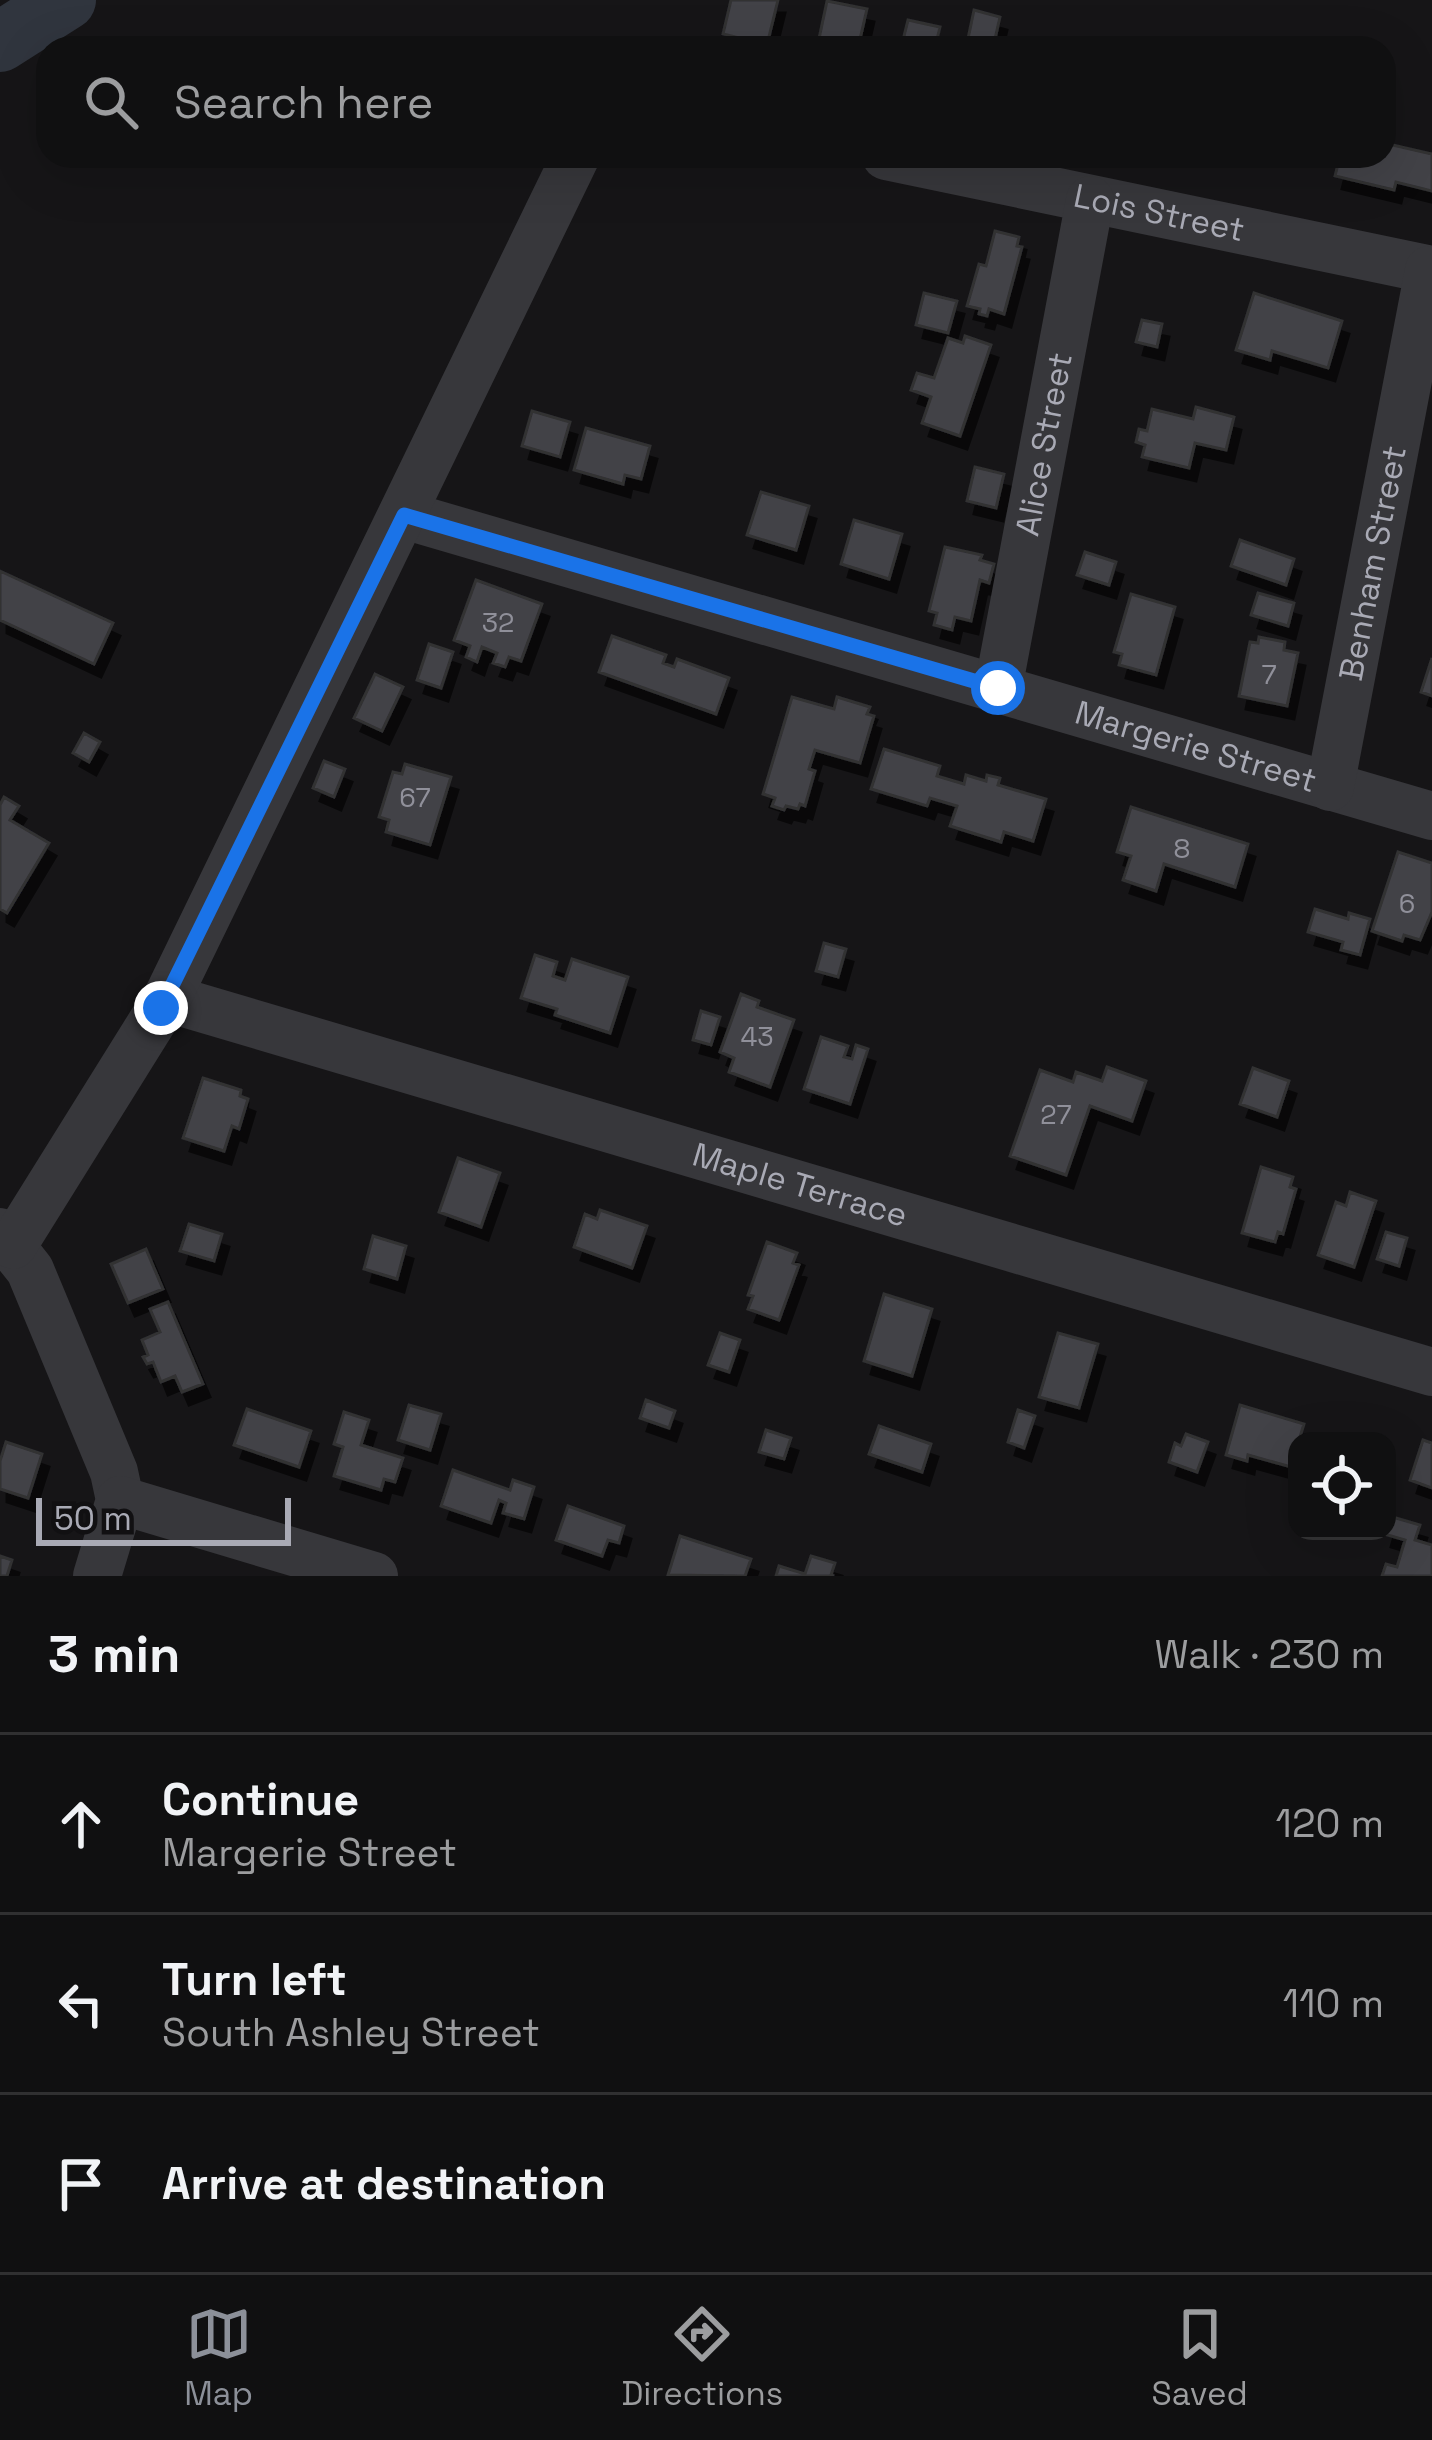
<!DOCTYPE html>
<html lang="en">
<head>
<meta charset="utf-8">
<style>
  body { margin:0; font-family:"Space Grotesk",sans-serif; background:#19191a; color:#f1f3f6 }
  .controls { position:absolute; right:36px; bottom:36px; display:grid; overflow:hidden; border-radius:24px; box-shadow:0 12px 48px #0002 }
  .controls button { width:108px; height:108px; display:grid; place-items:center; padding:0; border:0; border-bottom:3px solid #303031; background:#101011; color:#f1f3f6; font:60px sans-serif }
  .scale { position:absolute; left:36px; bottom:30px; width:255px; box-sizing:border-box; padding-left:12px; border:6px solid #a9aab5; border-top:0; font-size:33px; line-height:42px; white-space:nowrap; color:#a9aab5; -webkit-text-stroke:9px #111012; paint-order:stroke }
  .stop { position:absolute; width:36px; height:36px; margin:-27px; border:9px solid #1a73e8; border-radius:50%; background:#fff }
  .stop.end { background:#1a73e8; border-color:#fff; box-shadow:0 3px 12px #0008 }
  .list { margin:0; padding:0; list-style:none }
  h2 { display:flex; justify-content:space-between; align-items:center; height:156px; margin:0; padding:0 48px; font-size:51px }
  h2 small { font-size:39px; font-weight:400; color:#9c9d9f }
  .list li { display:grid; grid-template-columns:78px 1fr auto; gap:36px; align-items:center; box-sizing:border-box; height:180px; padding:0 48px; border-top:3px solid #303031 }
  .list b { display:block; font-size:45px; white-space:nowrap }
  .list p { margin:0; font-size:39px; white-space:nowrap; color:#9c9d9f }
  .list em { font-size:39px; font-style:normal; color:#9c9d9f }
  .icon { flex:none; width:66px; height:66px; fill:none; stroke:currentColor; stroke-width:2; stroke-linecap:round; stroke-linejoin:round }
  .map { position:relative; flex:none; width:1432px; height:1576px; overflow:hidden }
  .search { position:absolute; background:#101011; box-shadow:0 12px 48px #0002; left:36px; right:36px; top:36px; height:132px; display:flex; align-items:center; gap:30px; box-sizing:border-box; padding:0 42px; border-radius:36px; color:#9c9d9f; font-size:45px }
  .sheet { height:696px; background:#101011 }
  nav { display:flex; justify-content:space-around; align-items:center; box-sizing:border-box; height:168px; border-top:3px solid #303031; background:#101011; font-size:33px; color:#9c9d9f }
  nav a { display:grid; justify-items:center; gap:6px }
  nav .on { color:#8c9099 }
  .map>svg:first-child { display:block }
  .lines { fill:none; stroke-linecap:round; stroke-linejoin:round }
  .river { stroke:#30353e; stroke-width:60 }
  .building { fill:#434247; stroke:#303033; stroke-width:3; filter:url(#shadow) }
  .minor { stroke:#37373b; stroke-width:48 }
  .route { stroke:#1a73e8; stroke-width:15 }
  .labels { text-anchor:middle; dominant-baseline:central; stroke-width:12; stroke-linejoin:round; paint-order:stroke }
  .number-label { font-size:27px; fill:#90909a }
  .street-label { font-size:33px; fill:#a9aab5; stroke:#111012 }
</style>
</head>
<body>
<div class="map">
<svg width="1432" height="1576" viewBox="0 0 1432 1576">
  <defs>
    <filter id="shadow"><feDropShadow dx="7" dy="13" stdDeviation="0" flood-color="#0009"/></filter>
  </defs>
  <rect width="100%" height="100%" fill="#161517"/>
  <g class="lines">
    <path class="river" d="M0,42L66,0"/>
  </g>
  <path class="building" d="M731,0H778L767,45L723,34Z
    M827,1L867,9L858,48H817Z
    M974,10L1000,17L993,48H966Z
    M908,20L940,27L935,48H901Z
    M1384,143L1432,154V191L1396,182L1394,190L1335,176L1340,156H1384Z
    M995,231L1019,237L1017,246L1022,247L1004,314L989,309L987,316L979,314L980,309L967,306L979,264L986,266Z
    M924,293L957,301L948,333L916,325Z
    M1254,293L1342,321L1328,368L1272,351L1270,360L1236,350Z
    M1142,320L1162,324L1157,347L1136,342Z
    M965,336L991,345L960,436L922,423L931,397L911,390L917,373L934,378L948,338L963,343Z
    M1196,407L1234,417L1226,450L1195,443L1189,468L1142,457L1145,445L1136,442L1139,429L1147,431L1152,409L1193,419Z
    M532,411L570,422L560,457L522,446Z
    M586,428L650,446L641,479L625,475L623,484L574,470Z
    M975,467L1004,474L996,508L967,501Z
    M761,492L809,506L796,550L747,535Z
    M854,520L902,534L889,579L841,564Z
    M1240,540L1294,559L1286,585L1231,566Z
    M945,547L982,555L980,560L994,564L989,583L980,580L971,621L955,617L952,630L934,625L937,613L929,611Z
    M1085,552L1116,562L1109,585L1077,575Z
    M0,571L113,623L94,664L0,620Z
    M476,580L542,604L521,661L509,657L505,667L493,663L497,653L482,647L477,662L466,657L470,646L454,640Z
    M1258,593L1294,603L1288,626L1251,615Z
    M1131,594L1175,607L1156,675L1119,665L1122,654L1114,652Z
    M612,636L666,655L663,663L674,667L677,659L729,678L716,714L599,672Z
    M1259,637L1285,642L1284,650L1298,653L1287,706L1239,696L1250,642L1258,643Z
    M429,644L453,652L441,688L417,680Z
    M1432,658V696L1421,692Z
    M375,674L403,687L382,731L354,718Z
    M792,697L834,709L837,697L870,707L867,714L874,716L860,763L815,750L809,769L815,771L805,806L800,804L798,809L786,806L784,810L772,806L775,798L763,794Z
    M84,733L100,742L89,762L73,753Z
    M884,749L940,766L937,776L964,784L966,775L986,781L987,775L1000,778L998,785L1046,799L1033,841L1004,832L1001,842L950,826L957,806L930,798L927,806L871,789Z
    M324,761L345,769L334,797L313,788Z
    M405,764L451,777L430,845L386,832L389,820L379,817L393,772L402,774Z
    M4,797L19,806L10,820L49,843L7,913L0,909V805Z
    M1131,807L1248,844L1235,887L1164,864L1156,891L1123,880L1131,856L1117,852Z
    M1398,852L1432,863V912L1420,940L1404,935L1402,941L1372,931Z
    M1315,909L1348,919L1349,913L1370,919L1360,955L1341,950L1343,942L1308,932Z
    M824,943L846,949L838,977L816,971Z
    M535,955L557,962L553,976L565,980L572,959L628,977L610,1033L555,1015L557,1009L521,998Z
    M741,994L759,1001L757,1007L794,1020L770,1087L729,1072L734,1058L720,1052Z
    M701,1011L720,1017L711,1045L693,1040Z
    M821,1037L848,1046L844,1057L852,1059L856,1045L868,1049L850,1104L804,1089Z
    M1107,1067L1146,1081L1132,1121L1090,1106L1066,1175L1010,1156L1040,1070L1073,1082L1076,1072L1102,1081Z
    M1253,1068L1289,1081L1277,1117L1240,1104Z
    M203,1078L241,1090L240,1096L248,1099L239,1129L232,1126L224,1151L183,1138Z
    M458,1158L500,1173L481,1227L439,1212Z
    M1261,1167L1293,1177L1290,1187L1296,1189L1283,1234L1278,1232L1275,1242L1242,1233Z
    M1350,1192L1376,1201L1354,1267L1318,1255L1336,1202L1346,1206Z
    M600,1210L647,1226L632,1268L574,1247L585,1214L597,1219Z
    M189,1224L222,1234L214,1261L180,1251Z
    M1386,1232L1407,1238L1399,1266L1377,1259Z
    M373,1236L406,1246L397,1279L364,1269Z
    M767,1242L797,1253L793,1263L799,1265L779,1320L748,1309L753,1296L748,1295Z
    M146,1249L163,1289L128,1303L111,1264Z
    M884,1294L932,1309L912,1376L864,1361Z
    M168,1302L203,1384L182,1392L175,1376L161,1382L153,1362L147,1364L143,1357L148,1355L142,1340L160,1332L150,1309Z
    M720,1333L740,1340L729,1372L708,1365Z
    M1058,1333L1098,1344L1079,1408L1039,1397Z
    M646,1400L675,1411L669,1428L640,1418Z
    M409,1405L441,1414L430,1450L398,1440Z
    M1240,1405L1304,1424L1291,1467L1248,1455L1247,1461L1226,1455Z
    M247,1409L311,1431L299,1467L234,1445Z
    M1018,1410L1035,1416L1024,1448L1008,1442Z
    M344,1412L369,1420L361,1445L403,1458L395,1482L384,1479L381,1490L334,1476L343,1447L334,1444Z
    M879,1426L931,1444L922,1472L869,1454Z
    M766,1430L791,1438L784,1459L759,1452Z
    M1186,1434L1208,1442L1197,1472L1169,1462L1175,1443L1181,1446Z
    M1423,1440L1432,1443V1488L1410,1480Z
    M6,1442L42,1454L28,1498L0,1489V1461Z
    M453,1470L510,1490L513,1480L534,1487L524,1519L503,1513L506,1503L499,1500L491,1523L441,1506Z
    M568,1506L624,1526L619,1543L608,1540L602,1556L556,1540Z
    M1389,1516L1420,1525L1415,1540L1432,1545V1576H1382L1386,1564L1397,1567L1405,1540L1384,1534Z
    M680,1536L751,1559L745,1576L668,1575Z
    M0,1556L12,1560L7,1576H0Z
    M811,1556L835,1563L831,1575L834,1576H776L779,1566L805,1574Z"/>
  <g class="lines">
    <g class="minor">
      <path id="s1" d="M886,156L1432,270"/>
      <path id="s2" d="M404,515L1432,816"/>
      <path id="s3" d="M998,689L1090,200"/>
      <path id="s4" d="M1330,787L1429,270"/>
      <path id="s5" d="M167,998L1432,1372"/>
      <path d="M0,1232L30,1270L114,1472L120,1500L97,1576"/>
      <path d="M13,1245L167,998L576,156"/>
      <path d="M120,1500L374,1576"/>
    </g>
  </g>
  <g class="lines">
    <path class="route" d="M161,1008L404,515L998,688"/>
  </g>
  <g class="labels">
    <g class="number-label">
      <text x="498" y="622">32</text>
      <text x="1269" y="674">7</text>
      <text x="415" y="797">67</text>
      <text x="1182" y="848">8</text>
      <text x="1407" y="903">6</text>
      <text x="757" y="1036">43</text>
      <text x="1056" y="1114">27</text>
    </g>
    <g class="street-label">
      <text stroke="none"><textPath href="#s1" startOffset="279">Lois Street</textPath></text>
      <text stroke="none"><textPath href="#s3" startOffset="249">Alice Street</textPath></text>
      <text stroke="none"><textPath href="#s4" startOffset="228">Benham Street</textPath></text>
      <text stroke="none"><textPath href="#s2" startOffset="825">Margerie Street</textPath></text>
      <text stroke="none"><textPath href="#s5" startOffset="660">Maple Terrace</textPath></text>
    </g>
  </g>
</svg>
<div class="controls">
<button><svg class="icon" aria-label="locate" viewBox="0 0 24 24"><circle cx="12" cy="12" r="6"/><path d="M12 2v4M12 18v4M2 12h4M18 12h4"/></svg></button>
</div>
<div class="scale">50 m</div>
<div class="stop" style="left:998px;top:688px"></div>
<div class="stop end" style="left:161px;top:1008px"></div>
<div class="search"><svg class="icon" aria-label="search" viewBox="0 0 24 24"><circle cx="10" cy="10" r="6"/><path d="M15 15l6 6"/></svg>Search here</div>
</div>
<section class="sheet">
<h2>3 min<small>Walk · 230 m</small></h2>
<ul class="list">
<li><svg class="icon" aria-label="ahead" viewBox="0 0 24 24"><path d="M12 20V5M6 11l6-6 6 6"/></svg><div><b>Continue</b><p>Margerie Street</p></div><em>120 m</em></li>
<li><svg class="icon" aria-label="left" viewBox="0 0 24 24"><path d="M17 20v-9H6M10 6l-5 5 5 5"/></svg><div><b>Turn left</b><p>South Ashley Street</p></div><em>110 m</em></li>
<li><svg class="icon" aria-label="arrive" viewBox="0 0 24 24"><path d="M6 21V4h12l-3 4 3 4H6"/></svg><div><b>Arrive at destination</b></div></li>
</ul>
</section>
<nav>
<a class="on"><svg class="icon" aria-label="map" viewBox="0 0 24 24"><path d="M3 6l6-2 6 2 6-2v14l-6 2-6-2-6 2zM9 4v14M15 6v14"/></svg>Map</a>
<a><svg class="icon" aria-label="directions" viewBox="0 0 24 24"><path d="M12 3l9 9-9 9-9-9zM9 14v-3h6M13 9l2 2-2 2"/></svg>Directions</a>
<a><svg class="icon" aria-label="saved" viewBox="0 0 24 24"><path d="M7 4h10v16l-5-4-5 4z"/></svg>Saved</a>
</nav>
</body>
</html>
